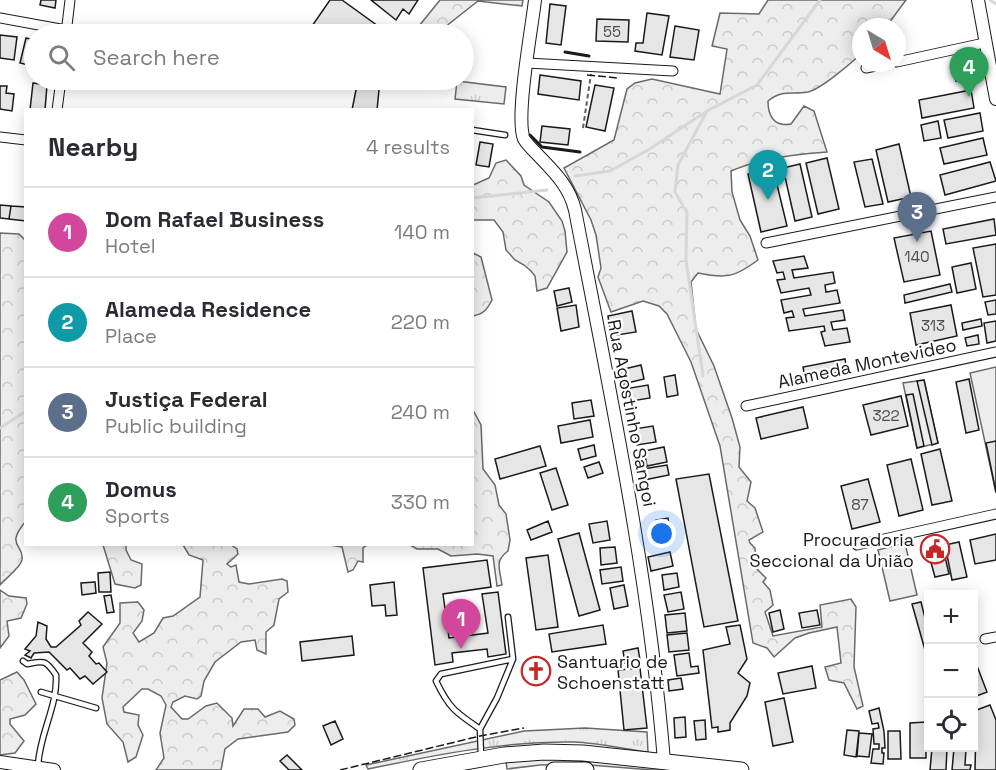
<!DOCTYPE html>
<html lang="en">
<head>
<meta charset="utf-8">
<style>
  body { margin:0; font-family:"Space Grotesk",sans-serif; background:#f7f7f7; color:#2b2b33 }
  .controls { position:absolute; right:18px; bottom:18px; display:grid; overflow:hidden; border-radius:0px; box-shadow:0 3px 15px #0003 }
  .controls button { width:54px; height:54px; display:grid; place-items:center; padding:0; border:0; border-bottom:2px solid #e1e1e2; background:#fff; color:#2b2b33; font:30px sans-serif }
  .compass { position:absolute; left:852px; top:18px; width:54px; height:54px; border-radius:50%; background:#fff; box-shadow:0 3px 15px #0003; rotate:142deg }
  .you { position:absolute; left:662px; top:534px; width:21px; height:21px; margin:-15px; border:4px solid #fff; border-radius:50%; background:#1a73e8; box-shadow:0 0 0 9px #1a73e833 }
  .badge { display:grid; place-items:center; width:39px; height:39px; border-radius:50%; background:#c62828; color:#fff; font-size:20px; font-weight:700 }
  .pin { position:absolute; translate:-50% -50px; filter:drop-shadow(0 2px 3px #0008) }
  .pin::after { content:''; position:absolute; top:32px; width:21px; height:18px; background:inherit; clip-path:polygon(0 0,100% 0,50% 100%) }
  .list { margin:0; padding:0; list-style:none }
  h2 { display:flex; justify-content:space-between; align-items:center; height:78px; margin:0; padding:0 24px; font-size:26px }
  h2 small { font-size:20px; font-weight:400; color:#7c7c81 }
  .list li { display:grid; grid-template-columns:39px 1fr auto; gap:18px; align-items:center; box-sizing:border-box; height:90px; padding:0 24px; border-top:2px solid #e1e1e2 }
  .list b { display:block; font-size:22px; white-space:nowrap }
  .list p { margin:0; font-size:20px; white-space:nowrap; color:#7c7c81 }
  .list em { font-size:20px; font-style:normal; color:#7c7c81 }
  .icon { flex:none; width:33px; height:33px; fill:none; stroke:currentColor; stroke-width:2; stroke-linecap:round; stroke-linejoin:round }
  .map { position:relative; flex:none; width:996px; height:770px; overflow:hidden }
  .search { position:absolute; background:#fff; box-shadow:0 3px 15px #0003; left:24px; top:24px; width:450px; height:66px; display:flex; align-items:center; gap:15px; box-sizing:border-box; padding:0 21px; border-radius:33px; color:#7c7c81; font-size:22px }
  .panel { position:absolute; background:#fff; box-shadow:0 3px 15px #0003; left:24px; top:108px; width:450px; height:438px; border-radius:0px }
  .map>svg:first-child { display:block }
  .grass { fill:url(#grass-tufts); stroke:#6a6a6a; stroke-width:1.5 }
  .forest { fill:url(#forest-crowns); stroke:#6a6a6a; stroke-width:1.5 }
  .built { fill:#ededed; stroke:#6a6a6a; stroke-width:1.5 }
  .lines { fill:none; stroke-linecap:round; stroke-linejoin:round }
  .stream { stroke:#d7d7d7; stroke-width:3 }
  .building { fill:#e6e6e6; stroke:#1a1a1a; stroke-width:1.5 }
  .service-casing { stroke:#1a1a1a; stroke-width:7 }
  .minor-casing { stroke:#1a1a1a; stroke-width:11 }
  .tertiary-casing { stroke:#1a1a1a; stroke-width:14 }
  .primary-casing { stroke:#1a1a1a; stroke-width:17 }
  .path { stroke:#5f5f5f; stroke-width:2; stroke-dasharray:4.5 3; stroke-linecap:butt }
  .service { stroke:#fff; stroke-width:4.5 }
  .minor { stroke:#fff; stroke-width:9 }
  .tertiary { stroke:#fff; stroke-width:12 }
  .primary { stroke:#fff; stroke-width:15 }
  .fence { stroke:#1a1a1a; stroke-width:1.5; stroke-dasharray:8 3; stroke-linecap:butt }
  .wall { stroke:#1a1a1a; stroke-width:3 }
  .labels { text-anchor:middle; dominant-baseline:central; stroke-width:4.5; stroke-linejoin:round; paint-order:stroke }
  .number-label { font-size:15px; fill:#4d4d4d }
  .street-label { font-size:18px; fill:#1a1a1a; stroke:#fff }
  .poi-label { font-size:18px; fill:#1a1a1a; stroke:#fff; text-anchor:end }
</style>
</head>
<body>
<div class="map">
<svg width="996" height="770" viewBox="0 0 996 770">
  <defs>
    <pattern id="grass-tufts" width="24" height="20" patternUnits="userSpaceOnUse" patternTransform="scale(1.5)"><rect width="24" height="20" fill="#ededed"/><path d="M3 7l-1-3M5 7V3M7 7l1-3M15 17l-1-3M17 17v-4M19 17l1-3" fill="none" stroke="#cbcbcb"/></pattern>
    <pattern id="forest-crowns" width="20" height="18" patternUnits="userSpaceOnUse" patternTransform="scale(1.5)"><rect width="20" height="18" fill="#ededed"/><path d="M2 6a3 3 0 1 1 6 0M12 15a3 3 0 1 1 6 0" fill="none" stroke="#cbcbcb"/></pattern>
  </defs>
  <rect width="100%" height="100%" fill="#fff"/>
  <path class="grass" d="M457,81L506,87L504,104L455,99Z
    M585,728L647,732L648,752C624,749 599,743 574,742C504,741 436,755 368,769L366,765L524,731Z
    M539,758L580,759L696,770H653L577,764L540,765L507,769L506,761Z"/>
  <path class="forest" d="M440,0H523L522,6L478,1L436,34H414L419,26Z
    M768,0H906L886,27H861V54C850,64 821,89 808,92C791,95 783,89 768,101C768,116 774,127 791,124L804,106L814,111L827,152C796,154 760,158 731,171L732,192L740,220L750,236L758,260C735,277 727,279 698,273L691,282L696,329L714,366L732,418L740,447L739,467L751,482L747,501L755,508L763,532L749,540L750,543L755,548L756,568L766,578L763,582L770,590L773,605L765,612L773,636L822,627L820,605L851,599L856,607L854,667L863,706L857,709L844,683L829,680L825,667L841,663L837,627L809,633L795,638L774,657L767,648L753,643L720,446L691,362L667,314L659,306L643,301L611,312L598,277L601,268L596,235L591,220L564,168L614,140L627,89L635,83L652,79L720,94L727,49L712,46L720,13L759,14Z
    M506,160L521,176L524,185L549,202L562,221L565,231L567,252L547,288L537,291L535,276L531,271L524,265L515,260L506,250L503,232L494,220H473V185L489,178L496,163Z
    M0,233L19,234L25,240L26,521C4,547 25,544 22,560C20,568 6,578 0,585Z
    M473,253L481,257L492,300C487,310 483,314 473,316Z
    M473,410L481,425L483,469L495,485L499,505L506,514L510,540L508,551C494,561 500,570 502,585L497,586L493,556L477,554L451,556L438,549H417L410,545L472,544Z
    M103,545H126V550L131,560L142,564L141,585L135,588L115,584Z
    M183,545H231L237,549L238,554L227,564L231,567L236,565L239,582L249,584L282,579L287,581L288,592L279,599L274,625L266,632V654L257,650L255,640L241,642L215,662L204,681L201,696L197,699L185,696L173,702L171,707L182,719H188L206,706L217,703L232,718L233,726L244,709H258L265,717L280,711L294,719L295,725L288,732L238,739L225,749L221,770H156L164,758L160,733L166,705L161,696L148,689H142L123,707L124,712L139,715L138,725L143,735L136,757L128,762L123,742L107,724L102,698L107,663L103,647L120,623V603L138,602L144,610L142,621L133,633L139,642L154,633L163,618L173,616L200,597L203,560L189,555Z
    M330,545H367L363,548V562L358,561L353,570L348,572L342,547Z
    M0,590L9,596L26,598L27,604L21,618L7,621L9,636L0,648Z
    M17,672L24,680L36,704L25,715L10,719V724L24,741L15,753L0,755V680Z"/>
  <path class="built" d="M996,367V493L970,373Z
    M924,380L938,443L917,448L903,383Z
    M905,543L917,595L890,601L878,550Z"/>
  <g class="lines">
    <path class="stream" d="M990,0L996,4
      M575,176L610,171L648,150L707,111L757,85L820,0
      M472,198L547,190
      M703,376L686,260L687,213L675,192L678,165L706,113
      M0,428L26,411"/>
  </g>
  <path class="building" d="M41,0H56L55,8L40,5Z
    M330,0H342L378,26L384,34H323L312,26Z
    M371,0H418L409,14L403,9L396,20Z
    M550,4L566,6L561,45L546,43Z
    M647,13L669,16L662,55L635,51L636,43H643Z
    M597,19L629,20L628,42L596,41Z
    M675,26L699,30L694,60L670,57Z
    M0,35L17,37L14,60L0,58Z
    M26,38L34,40L33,66L20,63Z
    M966,64L969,78L956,81L952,67Z
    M540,75L581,81L579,100L538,94Z
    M358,80H380L377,110H352Z
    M33,83L47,85L45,110H30Z
    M595,85L614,88L605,131L586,127Z
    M0,86H7L6,93L14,94L12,111L0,109Z
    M971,90L974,108L922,118L919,100Z
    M980,113L983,131L948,138L944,120Z
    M938,121L941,138L924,141L921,125Z
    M542,126L570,129L568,145L540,142Z
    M983,138L987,155L944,164L940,148Z
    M480,142L493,144L489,167L476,165Z
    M899,144L911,197L888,202L876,150Z
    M827,158L839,209L818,214L806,163Z
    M872,159L883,204L865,207L854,162Z
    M990,162L996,181L945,195L940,175Z
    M800,164L812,217L795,221L783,168Z
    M773,168L787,226L761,232L748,174Z
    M0,205L11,206L9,219L0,218Z
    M11,206L26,207V221L9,219Z
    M994,219L996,235L946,244L943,229Z
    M931,231L940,275L904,282L894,238Z
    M996,244V295L983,297L973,248Z
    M804,256L808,268L792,270L794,278L833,272L835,283L825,285L826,292L837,290L840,303L803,309L805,316L843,310L845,320L831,322L833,330L847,328L850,342L825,346L821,332L825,331L824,326L789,331L786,318L794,317L792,311L784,313L781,300L811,295L809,288L781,293L777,280L785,279L783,272L777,273L773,261Z
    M971,263L976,289L957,293L952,267Z
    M950,284L952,292L905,303L904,295Z
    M569,288L572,302L557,306L554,291Z
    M996,300V314L988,315L985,302Z
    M576,305L579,327L561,331L557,308Z
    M951,305L957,336L916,345L910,313Z
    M632,311L636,332L611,336L608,316Z
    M981,319L982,326L963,330L962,323Z
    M996,321V341L987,343L984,323Z
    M978,335L979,344L967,346L965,338Z
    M845,359L847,371L805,378L803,367Z
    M641,365L644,379L623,384L620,370Z
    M675,375L678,395L667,397L664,377Z
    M969,379L979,430L966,433L956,382Z
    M924,380L938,443L932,445L917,381Z
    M648,385L650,398L632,401L630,388Z
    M913,394L924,446L917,448L906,395Z
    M901,396L908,426L871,435L863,405Z
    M591,400L594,416L574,419L572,403Z
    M803,407L808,428L761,439L756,418Z
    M590,420L593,437L561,443L558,426Z
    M653,426L656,442L637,445L634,429Z
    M996,441V492L986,443Z
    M594,445L596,456L581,460L578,449Z
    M540,446L546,466L500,479L495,459Z
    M664,447L667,462L647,466L644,451Z
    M940,449L952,501L932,505L921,454Z
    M911,459L923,510L899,516L887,465Z
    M599,462L603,473L588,478L584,467Z
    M667,465L669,475L644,480L643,469Z
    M556,468L568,505L552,510L540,473Z
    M709,474L738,621L704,627L676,479Z
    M868,479L880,522L852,529L841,486Z
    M668,518L670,532L658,534L656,520Z
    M548,521L552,532L531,540L527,530Z
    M607,521L610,540L593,543L589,524Z
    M579,533L600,610L579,616L558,539Z
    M996,534V560L975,564L970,540Z
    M959,542L967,577L952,580L945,545Z
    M942,544L949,574L935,577L927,548Z
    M615,547L617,563L601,565L600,548Z
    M670,552L673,566L651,571L648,557Z
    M548,555L558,627L536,630L526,558Z
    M487,560L491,587L443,594L449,638L488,633L482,594L498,592L506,654L488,657L487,649L452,653L453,662L435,665L423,568Z
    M621,567L623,581L602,584L600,570Z
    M110,572L111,592H99L98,573Z
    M677,573L679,587L664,590L662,575Z
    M95,582L96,593L82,595L81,583Z
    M394,582L397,615L386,616L385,605L372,606L370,585Z
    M624,585L628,606L614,609L610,588Z
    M681,592L684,609L668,612L664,595Z
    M111,595L114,612L107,613L104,596Z
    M921,602L928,630V649L925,650L912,604Z
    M780,610L784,629L773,632L769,613Z
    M817,610L820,625L802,628L799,613Z
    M88,612L102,624L83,643L92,652L89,656L96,664L99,663L107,672L93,684L85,676L80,679L70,668L67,670L49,652L34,653L31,658L25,655L30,651L25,649L36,636L38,622L47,626L46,639L51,647H56L81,625L79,621Z
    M685,613L687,631L667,633L665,615Z
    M603,625L606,644L552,652L549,634Z
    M740,625L747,659L738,673L750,683L747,696L730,723V730L718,732V727L712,728L703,650L730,644L726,627Z
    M687,633L689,650L669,652L667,635Z
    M352,636L354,655L302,661L300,642Z
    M638,648L640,660L625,663L623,651Z
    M689,653L691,667L698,666L699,673L677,676L674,655Z
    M974,658L987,692L974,697Z
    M812,666L816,688L783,694L778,673Z
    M640,668L647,728L624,730L618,670Z
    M681,678L683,689L669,691L668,680Z
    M784,698L793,742L773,746L765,702Z
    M990,705L996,720V770H975L976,725L974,720V711Z
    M879,708L884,731L885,748H882V753H884L883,764L871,763L873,749H879V744H874L873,729L879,728L878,723L872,724L869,711Z
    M685,717L686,737L675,738L674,718Z
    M705,720L706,739L696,740L694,721Z
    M335,721L343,739L331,745L323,726Z
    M926,722V758H910V723Z
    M847,730L859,731L856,757L844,755Z
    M888,731H900L901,759H888Z
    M859,733L872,734L869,757L857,756Z
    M932,748H947L946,770H930Z
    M954,748H966L965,765H971L970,770H952Z
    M287,755L302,770H289L280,761Z"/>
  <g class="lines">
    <g class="service-casing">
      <path id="service" d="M472,130L505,135
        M23,661L27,664C44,661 45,659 56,675C58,706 39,735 38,766
        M41,692L96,708
        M480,729C455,712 449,708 436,681L441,674L513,659
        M481,756L480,729L497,698L513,659L508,617"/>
    </g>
    <g class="minor-casing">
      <path id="minor" d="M0,18L66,30
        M66,34L70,0
        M897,62L984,43
        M527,63L673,71
        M866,68L890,63
        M57,110L61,80
        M0,137L26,140
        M766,243L996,197
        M746,406L996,352
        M857,545L996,514
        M985,639L996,637"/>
    </g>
    <g class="tertiary-casing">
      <path id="tertiary" d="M535,0C532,27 515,118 524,139C527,144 532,149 536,153C553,171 569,185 575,210C610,393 649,575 664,761
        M978,0L996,99
        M0,762L54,770"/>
    </g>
    <g class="primary-casing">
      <path id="primary" d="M421,770L504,755L544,752L583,753L741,770
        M554,770H586"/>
    </g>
    <path class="path" d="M583,128L591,74"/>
    <use href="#service" class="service"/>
    <use href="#minor" class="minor"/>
    <use href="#tertiary" class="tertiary"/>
    <use href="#primary" class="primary"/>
    <path class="fence" d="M587,75L618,78
      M340,770L480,736L524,728"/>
    <path class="wall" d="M565,52L589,56
      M530,135L542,147L580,152"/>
  </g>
  <defs>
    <g id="civic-ring" transform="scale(1.5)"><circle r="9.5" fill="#fff" stroke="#c62828" stroke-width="1.5"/><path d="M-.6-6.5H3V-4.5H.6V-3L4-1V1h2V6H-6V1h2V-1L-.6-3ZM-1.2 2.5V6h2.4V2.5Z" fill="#c62828"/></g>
    <g id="church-ring" transform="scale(1.5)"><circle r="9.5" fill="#fff" stroke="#c62828" stroke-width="1.5"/><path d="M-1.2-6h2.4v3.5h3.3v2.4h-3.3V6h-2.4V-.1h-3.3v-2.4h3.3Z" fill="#c62828"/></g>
  </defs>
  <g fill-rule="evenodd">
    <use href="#civic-ring" x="935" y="549"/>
    <use href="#church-ring" x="536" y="671"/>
  </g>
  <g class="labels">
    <g class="number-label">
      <text x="612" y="31">55</text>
      <text x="917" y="256">140</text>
      <text x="933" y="325">313</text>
      <text x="886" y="415">322</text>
      <text x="860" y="504">87</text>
    </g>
    <g class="street-label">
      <text transform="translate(867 363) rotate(-12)">Alameda Montevideo</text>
      <text transform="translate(632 413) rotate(79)">Rua Agostinho Sangoi</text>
    </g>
    <g class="poi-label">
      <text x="914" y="539">Procuradoria<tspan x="914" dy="21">Seccional da União</tspan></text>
      <text x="557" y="661" text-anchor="start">Santuario de<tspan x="557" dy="21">Schoenstatt</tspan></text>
    </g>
  </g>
</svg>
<div class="controls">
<button>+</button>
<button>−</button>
<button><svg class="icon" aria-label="locate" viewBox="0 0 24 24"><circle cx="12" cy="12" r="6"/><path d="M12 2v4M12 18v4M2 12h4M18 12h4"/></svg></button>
</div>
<svg class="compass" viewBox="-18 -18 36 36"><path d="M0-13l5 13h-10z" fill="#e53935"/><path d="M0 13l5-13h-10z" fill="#7c7c81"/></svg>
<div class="you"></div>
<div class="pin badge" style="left:461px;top:649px;background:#d1479c">1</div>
<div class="pin badge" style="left:768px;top:200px;background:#0f9aa8">2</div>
<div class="pin badge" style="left:917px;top:242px;background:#5c6f8a">3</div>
<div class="pin badge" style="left:969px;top:97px;background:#2e9e5b">4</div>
<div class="search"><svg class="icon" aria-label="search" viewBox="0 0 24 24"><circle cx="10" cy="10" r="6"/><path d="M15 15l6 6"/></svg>Search here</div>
<section class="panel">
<h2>Nearby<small>4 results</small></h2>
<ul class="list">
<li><span class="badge" style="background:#d1479c">1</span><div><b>Dom Rafael Business</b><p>Hotel</p></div><em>140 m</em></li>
<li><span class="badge" style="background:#0f9aa8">2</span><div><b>Alameda Residence</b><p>Place</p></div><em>220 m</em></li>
<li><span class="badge" style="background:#5c6f8a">3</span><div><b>Justiça Federal</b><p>Public building</p></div><em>240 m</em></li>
<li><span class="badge" style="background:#2e9e5b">4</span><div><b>Domus</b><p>Sports</p></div><em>330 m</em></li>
</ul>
</section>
</div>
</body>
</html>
